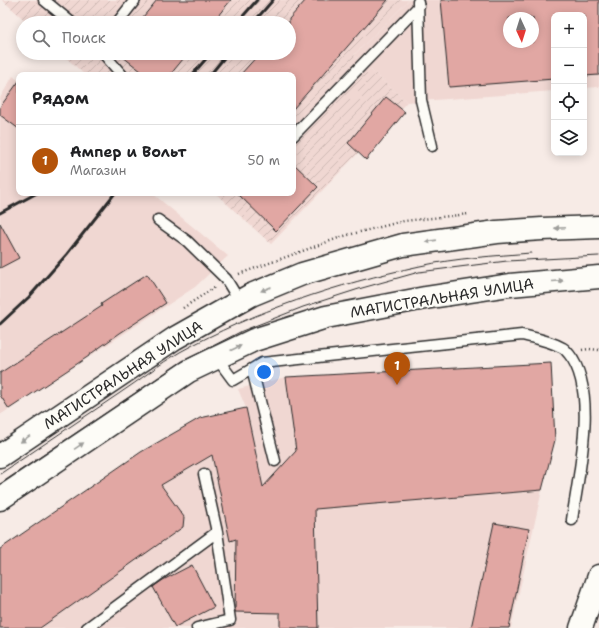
<!DOCTYPE html>
<html lang="ru">
<head>
<meta charset="utf-8">
<style>
  body { margin:0; font-family:"Shantell Sans",sans-serif; background:#f2f2f2; color:#202124 }
  .controls { position:absolute; right:12px; top:12px; display:grid; overflow:hidden; border-radius:8px; box-shadow:0 2px 10px #0003 }
  .controls button { width:36px; height:36px; display:grid; place-items:center; padding:0; border:0; border-bottom:1px solid #e0e0e0; background:#fff; color:#202124; font:20px sans-serif }
  .compass { position:absolute; left:503px; top:12px; width:36px; height:36px; border-radius:50%; background:#fff; box-shadow:0 2px 10px #0003; rotate:176deg }
  .you { position:absolute; left:264px; top:372px; width:14px; height:14px; margin:-10px; border:3px solid #fff; border-radius:50%; background:#1a73e8; box-shadow:0 0 0 6px #1a73e833 }
  .badge { display:grid; place-items:center; width:26px; height:26px; border-radius:50%; background:#b45309; color:#fff; font-size:13px; font-weight:700 }
  .pin { position:absolute; translate:-50% -33px; filter:drop-shadow(0 1px 2px #0008) }
  .pin::after { content:''; position:absolute; top:21px; width:14px; height:12px; background:inherit; clip-path:polygon(0 0,100% 0,50% 100%) }
  .list { margin:0; padding:0; list-style:none }
  h2 { display:flex; justify-content:space-between; align-items:center; height:52px; margin:0; padding:0 16px; font-size:17px }
  h2 small { font-size:13px; font-weight:400; color:#757577 }
  .list li { display:grid; grid-template-columns:26px 1fr auto; gap:12px; align-items:center; box-sizing:border-box; height:72px; padding:0 16px; border-top:1px solid #e0e0e0 }
  .list b { display:block; font-size:15px; white-space:nowrap }
  .list p { margin:0; font-size:13px; white-space:nowrap; color:#757577 }
  .list em { font-size:13px; font-style:normal; color:#757577 }
  .icon { flex:none; width:22px; height:22px; fill:none; stroke:currentColor; stroke-width:2; stroke-linecap:round; stroke-linejoin:round }
  .map { position:relative; flex:none; width:599px; height:628px; overflow:hidden }
  .search { position:absolute; background:#fff; box-shadow:0 2px 10px #0003; left:16px; top:16px; width:280px; height:44px; display:flex; align-items:center; gap:10px; box-sizing:border-box; padding:0 14px; border-radius:22px; color:#757577; font-size:15px }
  .panel { position:absolute; background:#fff; box-shadow:0 2px 10px #0003; left:16px; top:72px; width:280px; height:124px; border-radius:8px }
  .map>svg:first-child { display:block }
  .built { fill:#f0d7d2; fill-rule:evenodd }
  .industrial { fill:url(#industrial-furrows) }
  .building { fill:#e1a7a3; stroke:#2b2b2b; fill-rule:evenodd }
  .lines { fill:none; stroke-linecap:round; stroke-linejoin:round }
  .lane-casing { stroke:#2b2b2b; stroke-width:13 }
  .secondary-casing { stroke:#2b2b2b; stroke-width:25 }
  .primary-casing { stroke:#2b2b2b; stroke-width:25 }
  .path { stroke:#2b2b2b; stroke-width:2.5; stroke-dasharray:1 3; stroke-linecap:butt }
  .lane { stroke:#fdfcf7; stroke-width:10 }
  .secondary { stroke:#fdfcf7; stroke-width:22 }
  .primary { stroke:#fdfcf7; stroke-width:22 }
  .tram { stroke:#2b2b2b; stroke-width:1 }
  .rail { stroke:#2b2b2b; stroke-width:3 }
  .oneway { fill:#9e9e9b }
  .labels { text-anchor:middle; dominant-baseline:central; stroke-width:4; stroke-linejoin:round; paint-order:stroke }
  .street-label { font-size:15px; fill:#2b2b2b; stroke:#fdfcf7 }
</style>
</head>
<body>
<div class="map">
<svg width="599" height="628" viewBox="0 0 599 628">
  <defs>
    <pattern id="industrial-furrows" width="10" height="10" patternUnits="userSpaceOnUse"><rect width="10" height="10" fill="#f0d7d2"/><path d="M-1 1l2-2M0 10L10 0M9 11l2-2" fill="none" stroke="#ceb9b4"/></pattern>
  </defs>
  <rect width="100%" height="100%" fill="#f7ebe6"/>
  <filter id="ink" filterUnits="userSpaceOnUse"><feTurbulence type="fractalNoise" baseFrequency=".025" numOctaves="2"/><feDisplacementMap in="SourceGraphic" scale="8" xChannelSelector="R" yChannelSelector="G"/><feConvolveMatrix kernelMatrix="1 2 1 2 8 2 1 2 1" color-interpolation-filters="sRGB"/></filter>
  <g filter="url(#ink)">
    <path class="built" d="M409,0H599V87L584,88V15H554V91L407,102L354,55ZM509,18H533V42H509Z
      M13,76L19,81V193H152L228,256L195,287L0,415V98Z
      M551,363L555,440L542,490L511,628H0V550L200,418L246,408L238,389L286,377Z"/>
    <path class="industrial" d="M2,0H409L354,55L407,102L271,244L215,193H293V75H85L61,53H289V23H28Z"/>
    <path class="building" d="M157,0H231L212,23H138Z
      M306,0H388L293,109V75H240L260,53H289V19Z
      M441,0H599V75L584,76V15H554V79L449,87ZM509,18H533V42H509Z
      M118,53H188L170,75H146Z
      M19,81V129L0,115V107Z
      M386,97L405,112L366,160L348,143Z
      M293,163L318,187L276,231L237,193H293Z
      M0,223L19,258L0,268Z
      M147,274L166,303L120,333L89,355V356L9,409L0,395V373L102,306L101,304Z
      M551,363L555,440L542,490L315,509L318,628H280V613L235,612L236,539L230,541L212,455L161,485L184,517L183,527L40,628H0V549L141,452L200,418L246,408L263,487L296,451L286,377Z
      M494,523L529,529L509,628H471Z
      M192,565L214,607L175,627L153,587L163,580Z"/>
    <g class="lines">
      <g class="lane-casing">
        <path id="lane" d="M44,0L72,23
          M418,2L421,100L432,146
          M117,23L135,0
          M103,53L122,75
          M293,136L419,6
          M158,220L187,241L226,279L240,302
          M216,357L233,380L262,363L522,335C535,338 551,341 563,348C565,349 567,352 569,354C599,391 578,476 572,520
          M252,369L275,461
          M87,628L217,532
          M197,628L230,620L217,532L204,474"/>
      </g>
      <g class="secondary-casing">
        <path id="secondary" d="M581,628L599,576"/>
      </g>
      <g class="primary-casing">
        <path id="primary" d="M0,456L175,338L251,295L302,274L403,245L497,232L542,229L599,227
          M0,499L189,371L254,340L326,317L425,298L510,285L599,277"/>
      </g>
      <path class="path" d="M239,274L344,236L404,221L469,214
        M183,308L215,287
        M582,350L589,349L599,350"/>
      <use href="#lane" class="lane"/>
      <use href="#secondary" class="secondary"/>
      <use href="#primary" class="primary"/>
      <path class="tram" d="M0,474C40,447 80,420 120,393C140,380 159,364 180,352C254,311 337,284 420,266C456,258 494,256 531,253
        M0,484L180,363L242,331L303,307L362,288L419,272L507,261L599,256"/>
      <path class="rail" d="M237,23L257,0
        M253,23L273,0
        M192,75L211,53
        M210,75L228,53
        M0,213L37,193
        M0,324L29,297L67,254L115,193"/>
    </g>
    <defs><path id="oneway-solid" d="M-6-.8H1V-3.2L6.5 0L1 3.2V.8H-6Z"/></defs>
    <g class="oneway">
      <use href="#oneway-solid" transform="translate(560 228) rotate(178)"/>
      <use href="#oneway-solid" transform="translate(431 241) rotate(172)"/>
      <use href="#oneway-solid" transform="translate(558 281) rotate(-5)"/>
      <use href="#oneway-solid" transform="translate(266 289) rotate(157)"/>
      <use href="#oneway-solid" transform="translate(236 348) rotate(-25)"/>
      <use href="#oneway-solid" transform="translate(25 439) rotate(146)"/>
      <use href="#oneway-solid" transform="translate(79 446) rotate(-34)"/>
    </g>
  </g>
  <g class="labels">
    <g class="street-label">
      <text transform="translate(442 298) rotate(-9)">МАГИСТРАЛЬНАЯ УЛИЦА</text>
      <text transform="translate(123 375) rotate(-33)">МАГИСТРАЛЬНАЯ УЛИЦА</text>
    </g>
  </g>
</svg>
<div class="controls">
<button>+</button>
<button>−</button>
<button><svg class="icon" aria-label="locate" viewBox="0 0 24 24"><circle cx="12" cy="12" r="6"/><path d="M12 2v4M12 18v4M2 12h4M18 12h4"/></svg></button>
<button><svg class="icon" aria-label="layers" viewBox="0 0 24 24"><path d="M12 4l9 5-9 5-9-5zM3 14l9 5 9-5"/></svg></button>
</div>
<svg class="compass" viewBox="-18 -18 36 36"><path d="M0-13l5 13h-10z" fill="#e53935"/><path d="M0 13l5-13h-10z" fill="#757577"/></svg>
<div class="you"></div>
<div class="pin badge" style="left:397px;top:385px">1</div>
<div class="search"><svg class="icon" aria-label="search" viewBox="0 0 24 24"><circle cx="10" cy="10" r="6"/><path d="M15 15l6 6"/></svg>Поиск</div>
<section class="panel">
<h2>Рядом<small></small></h2>
<ul class="list">
<li><span class="badge">1</span><div><b>Ампер и Вольт</b><p>Магазин</p></div><em>50 m</em></li>
</ul>
</section>
</div>
</body>
</html>
